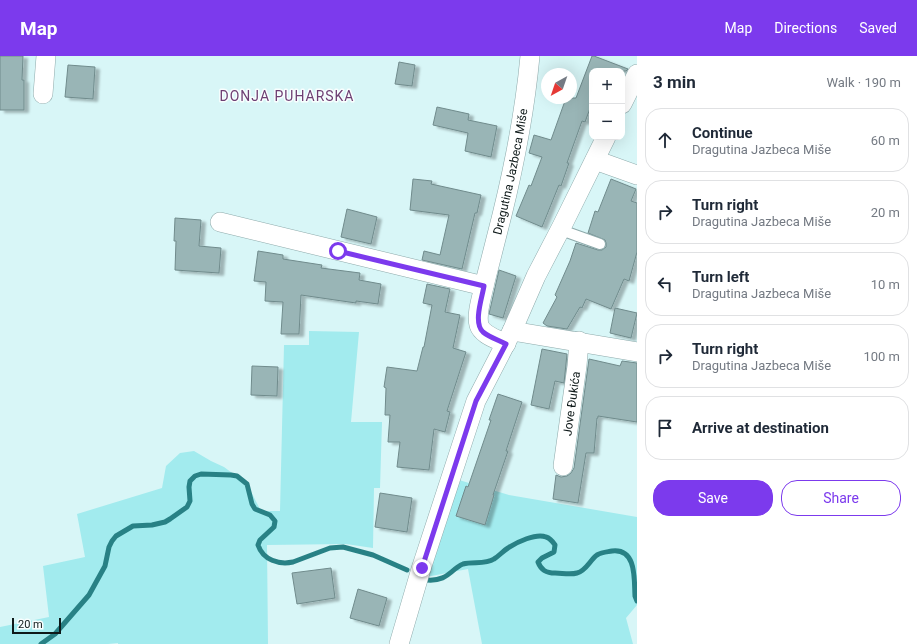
<!DOCTYPE html>
<html lang="en">
<head>
<meta charset="utf-8">
<style>
  body { margin:0; font-family:Roboto,sans-serif; background:#f6f6f7; color:#1f2937 }
  .controls { position:absolute; right:12px; top:12px; display:grid; overflow:hidden; border-radius:8px; box-shadow:0 4px 16px #0002 }
  .controls button { width:36px; height:36px; display:grid; place-items:center; padding:0; border:0; border-bottom:1px solid #e0e1e3; background:#fff; color:#1f2937; font:20px sans-serif }
  .compass { position:absolute; left:541px; top:12px; width:36px; height:36px; border-radius:50%; background:#fff; box-shadow:0 4px 16px #0002; rotate:220deg }
  .scale { position:absolute; left:12px; bottom:10px; width:49px; box-sizing:border-box; padding-left:4px; border:2px solid #0e1919; border-top:0; font-size:11px; line-height:14px; white-space:nowrap; color:#0e1919; -webkit-text-stroke:3px #f8fefe; paint-order:stroke }
  .stop { position:absolute; width:12px; height:12px; margin:-9px; border:3px solid #7c3aed; border-radius:50%; background:#fff }
  .stop.end { background:#7c3aed; border-color:#fff; box-shadow:0 1px 4px #0008 }
  .list { margin:0; padding:0; list-style:none }
  h2 { display:flex; justify-content:space-between; align-items:center; height:52px; margin:0; padding:0 16px; font-size:17px }
  h2 small { font-size:13px; font-weight:400; color:#747a83 }
  .list li { display:grid; grid-template-columns:26px 1fr auto; gap:12px; align-items:center; box-sizing:border-box; height:64px; margin:0 8px 8px; padding:0 8px; border:1px solid #e0e1e3; border-radius:16px }
  .list b { display:block; font-size:15px; white-space:nowrap }
  .list p { margin:0; font-size:13px; white-space:nowrap; color:#747a83 }
  .list em { font-size:13px; font-style:normal; color:#747a83 }
  .actions { display:flex; gap:8px; padding:12px 16px }
  .actions a { flex:1; padding:9px 0; border:1px solid #7c3aed; border-radius:16px; text-align:center; font-size:14px; color:#7c3aed }
  .actions .main { background:#7c3aed; color:#fff }
  .icon { flex:none; width:22px; height:22px; fill:none; stroke:currentColor; stroke-width:2; stroke-linecap:round; stroke-linejoin:round }
  .map { position:relative; flex:none; width:637px; height:588px; overflow:hidden }
  header { display:flex; align-items:center; gap:24px; box-sizing:border-box; height:56px; padding:0 20px; background:#7c3aed; color:#fff }
  header strong { font-size:19px }
  nav { display:flex; gap:22px; margin-inline-start:auto; font-size:14px }
  main { display:flex }
  aside { flex:1; background:#fff }
  .map>svg:first-child { display:block }
  .green { fill:#a2ebee }
  .lines { fill:none; stroke-linecap:round; stroke-linejoin:round }
  .stream { stroke:#288185; stroke-width:5 }
  .building { fill:#99b5b6; stroke:#708b8c; filter:url(#shadow) }
  .lane-casing { stroke:#8eaaab; stroke-width:12 }
  .street-casing { stroke:#8eaaab; stroke-width:20 }
  .lane { stroke:#fff; stroke-width:10 }
  .street { stroke:#fff; stroke-width:19 }
  .route { stroke:#7c3aed; stroke-width:5 }
  .labels { text-anchor:middle; dominant-baseline:central; stroke-width:3; stroke-linejoin:round; paint-order:stroke }
  .street-label { font-size:12px; fill:#0e1919; stroke:#f8fefe }
  .quarter-label { font-size:14px; letter-spacing:1px; fill:#6d3f73; stroke:#f8fefe }
</style>
</head>
<body>
<header>
<strong>Map</strong>
<nav><a>Map</a><a>Directions</a><a>Saved</a></nav>
</header>
<main>
<div class="map">
<svg width="637" height="588" viewBox="0 0 637 588">
  <defs>
    <filter id="shadow"><feDropShadow dx="4.5" dy="2.5" stdDeviation="1" flood-color="#0004"/></filter>
  </defs>
  <rect width="100%" height="100%" fill="#d8f6f7"/>
  <path class="green" d="M309,275L359,276L351,366H382L380,432H374L373,492L346,488L267,489L268,588H118V587L108,588H0V571L49,561L43,510L85,501L77,458L162,432L166,410L180,397L194,395L211,405L224,411L247,428L261,455H280L284,289H309Z
    M459,424L509,439L637,461V549L626,562L633,588H482L468,513L426,521Z"/>
  <g class="lines">
    <path class="stream" d="M427,524C440,525 446,521 455,513C458,511 460,509 463,508C473,505 485,509 494,503C499,500 503,495 508,492C517,486 536,477 546,481C550,482 553,486 555,489L554,496L542,502L538,506C541,514 546,517 555,517C562,517 570,519 577,517C586,515 590,504 597,499C602,496 607,496 612,495C637,492 634,524 635,540L637,545
      M41,588L55,578L89,539L105,510L109,491L112,485L116,480L133,470L152,469L165,466L170,463L187,451L190,445L189,431L190,425L195,420L201,418L231,419L237,420L247,428L252,448L255,453L270,459L275,465L274,471L260,484L258,489C263,504 279,509 293,506L330,492L343,491L373,499L407,514"/>
  </g>
  <path class="building" d="M0,0H23L22,24H24V54H0Z
    M592,0H594L628,13L626,15H592V47L585,66L582,65L567,107H569L561,130L559,129L542,171L516,160L529,129L531,130L542,101L529,97L534,79L551,84L566,42H576Z
    M399,6L415,9L412,30L395,28Z
    M68,9L95,11L93,43L65,41Z
    M437,51L469,58L468,64L497,70L491,101L465,95L468,77L433,69Z
    M413,123L432,125L431,128L481,139L477,157H475L462,213L422,204L424,195L440,199L449,159L410,154Z
    M611,123L636,133L631,145L637,147V196L629,225L624,223L611,253L586,243L582,252L580,251L567,273L547,270L543,267L557,241L555,239L570,205L576,187L598,194H602L606,191V187L605,184L588,177L595,155L598,156Z
    M347,153L377,161L371,188L341,181Z
    M175,162L201,164L199,190L221,192L219,217L175,214L176,185H174Z
    M258,195L283,199V203L322,209L321,212L360,217L359,224L381,228L378,248L356,245V247L301,239L299,278H281L283,246L265,245L266,226L254,225Z
    M499,214L516,220L503,262L489,258Z
    M427,228L450,233L445,256L460,259L453,292L466,296L447,355L450,356L445,376L434,373L429,414L397,411L400,386H388L390,359H385L386,332L384,331L387,311L417,315L423,291H424L432,249L423,247Z
    M615,252L637,257L631,282L610,277Z
    M542,293L567,298L564,327L555,325L549,353L531,349Z
    M589,303L620,310L622,305L637,307V366L598,360V362H597L594,397H586L578,447L553,443L556,419L561,421L567,420L571,417L574,412Z
    M252,310L278,311L277,340L251,339Z
    M498,338L522,346L506,395H508L493,439H494L485,469L456,460L466,430L468,431L491,364H489Z
    M380,437L412,442L407,476L375,471Z
    M331,512L335,542L297,548L292,517Z
    M358,533L387,542L379,570L350,562Z"/>
  <g class="lines">
    <g class="lane-casing">
      <path id="lane" d="M561,174L600,188"/>
    </g>
    <g class="street-casing">
      <g id="street">
        <path d="M43,38L46,0"/>
        <path d="M622,48L637,18"/>
        <path d="M595,104L637,119"/>
        <path d="M220,166L484,230"/>
        <path d="M512,275L637,296"/>
        <path id="s1" d="M506,288C497,283 482,279 479,269C476,257 482,241 484,230C490,206 496,183 502,159C515,106 525,54 530,0"/>
        <path id="s2" d="M563,410L577,310L579,285"/>
        <path d="M399,588L421,513L476,345L512,275L536,220L562,170L606,81"/>
      </g>
    </g>
    <use href="#lane" class="lane"/>
    <use href="#street" class="street"/>
  </g>
  <g class="lines">
    <path class="route" d="M338,195L484,230C482,242 473,267 483,276C489,281 498,284 506,288L476,345L422,512"/>
  </g>
  <g class="labels">
    <g class="street-label">
      <text stroke="none"><textPath href="#s1" startOffset="191">Dragutina Jazbeca Miše</textPath></text>
      <text stroke="none"><textPath href="#s2" startOffset="63">Jove Đukića</textPath></text>
    </g>
    <g class="quarter-label">
      <text x="287" y="40">DONJA PUHARSKA</text>
    </g>
  </g>
</svg>
<div class="controls">
<button>+</button>
<button>−</button>
</div>
<svg class="compass" viewBox="-18 -18 36 36"><path d="M0-13l5 13h-10z" fill="#e53935"/><path d="M0 13l5-13h-10z" fill="#747a83"/></svg>
<div class="scale">20 m</div>
<div class="stop" style="left:338px;top:195px"></div>
<div class="stop end" style="left:422px;top:512px"></div>
</div>
<aside>
<h2>3 min<small>Walk · 190 m</small></h2>
<ul class="list">
<li><svg class="icon" aria-label="ahead" viewBox="0 0 24 24"><path d="M12 20V5M6 11l6-6 6 6"/></svg><div><b>Continue</b><p>Dragutina Jazbeca Miše</p></div><em>60 m</em></li>
<li><svg class="icon" aria-label="right" viewBox="0 0 24 24"><path d="M7 20v-9h11M14 6l5 5-5 5"/></svg><div><b>Turn right</b><p>Dragutina Jazbeca Miše</p></div><em>20 m</em></li>
<li><svg class="icon" aria-label="left" viewBox="0 0 24 24"><path d="M17 20v-9H6M10 6l-5 5 5 5"/></svg><div><b>Turn left</b><p>Dragutina Jazbeca Miše</p></div><em>10 m</em></li>
<li><svg class="icon" aria-label="right" viewBox="0 0 24 24"><path d="M7 20v-9h11M14 6l5 5-5 5"/></svg><div><b>Turn right</b><p>Dragutina Jazbeca Miše</p></div><em>100 m</em></li>
<li><svg class="icon" aria-label="arrive" viewBox="0 0 24 24"><path d="M6 21V4h12l-3 4 3 4H6"/></svg><div><b>Arrive at destination</b></div></li>
</ul>
<div class="actions"><a class="main">Save</a><a>Share</a></div>
</aside>
</main>
</body>
</html>
